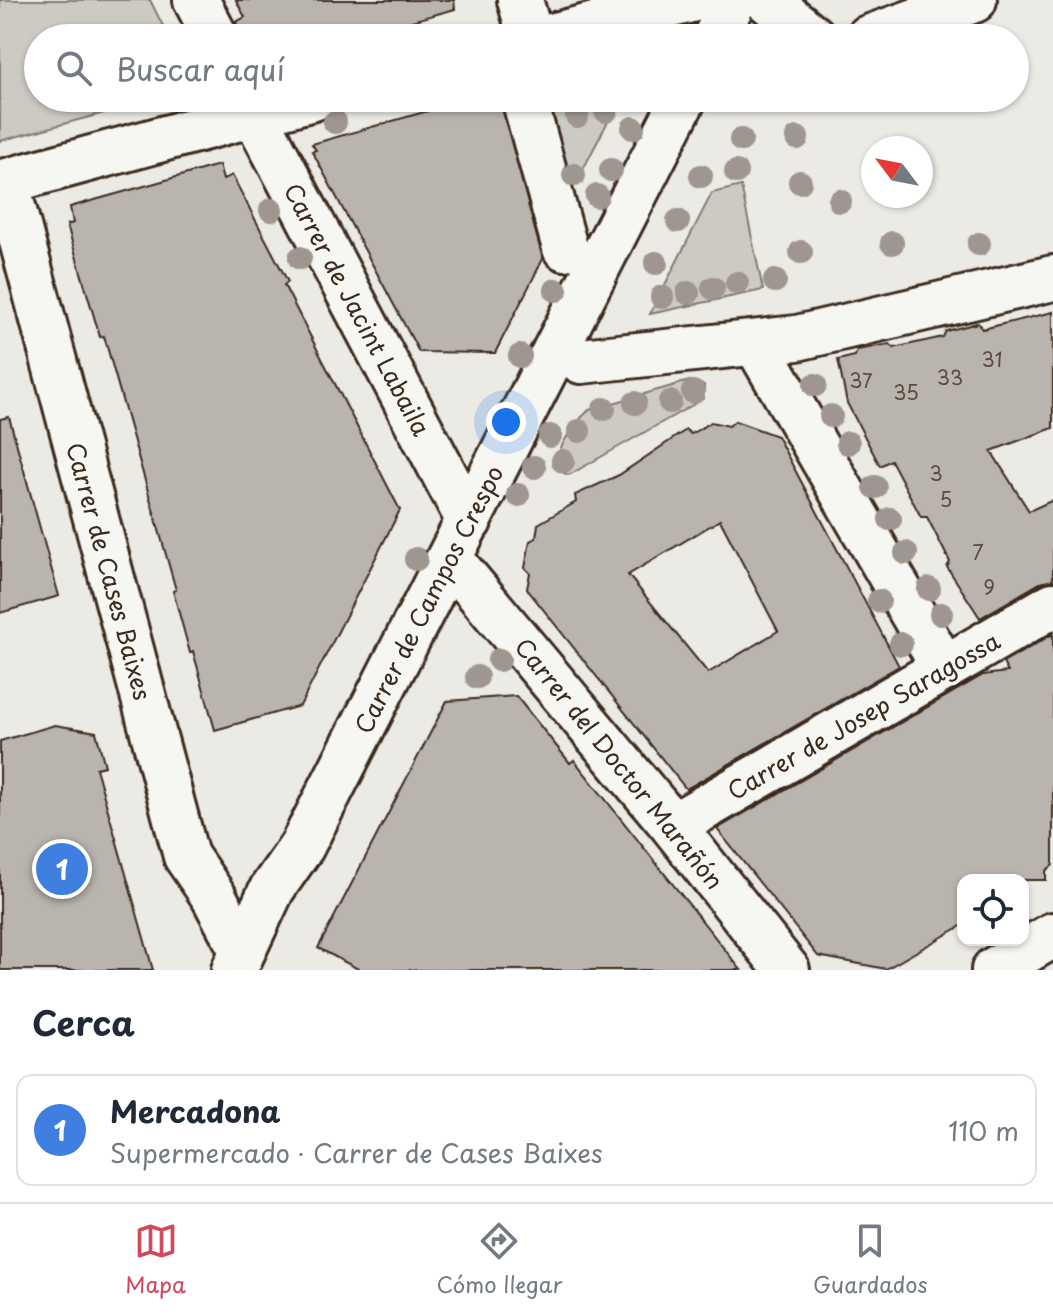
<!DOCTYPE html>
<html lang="es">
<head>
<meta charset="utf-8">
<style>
  body { margin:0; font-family:"Playpen Sans",sans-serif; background:#f2f2f3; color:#1f2937 }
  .controls { position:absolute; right:24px; bottom:24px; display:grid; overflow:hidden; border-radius:16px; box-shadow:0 2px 6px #0004 }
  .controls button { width:72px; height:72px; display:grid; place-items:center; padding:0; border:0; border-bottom:2px solid #e0e1e3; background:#fff; color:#1f2937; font:40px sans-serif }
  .compass { position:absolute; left:861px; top:136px; width:72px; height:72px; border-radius:50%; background:#fff; box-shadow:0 2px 6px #0004; rotate:302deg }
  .you { position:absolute; left:506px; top:422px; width:28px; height:28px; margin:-20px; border:6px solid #fff; border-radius:50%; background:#1a73e8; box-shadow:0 0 0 12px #1a73e833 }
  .badge { display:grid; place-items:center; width:52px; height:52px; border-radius:50%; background:#d1495b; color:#fff; font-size:26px; font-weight:700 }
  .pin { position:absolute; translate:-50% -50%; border:4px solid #fff; box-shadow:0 2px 8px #0006 }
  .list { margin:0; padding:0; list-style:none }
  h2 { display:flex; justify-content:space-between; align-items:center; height:104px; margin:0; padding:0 32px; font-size:34px }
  h2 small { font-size:26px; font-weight:400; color:#747a83 }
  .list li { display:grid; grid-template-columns:52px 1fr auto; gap:24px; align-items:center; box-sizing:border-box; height:112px; margin:0 16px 16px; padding:0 16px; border:2px solid #e0e1e3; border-radius:16px }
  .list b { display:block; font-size:30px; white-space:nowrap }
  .list p { margin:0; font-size:26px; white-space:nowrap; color:#747a83 }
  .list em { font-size:26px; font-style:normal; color:#747a83 }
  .icon { flex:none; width:44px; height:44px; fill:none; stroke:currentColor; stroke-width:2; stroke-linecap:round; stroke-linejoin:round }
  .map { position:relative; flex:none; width:1053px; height:970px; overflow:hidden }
  .search { position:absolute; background:#fff; box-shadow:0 2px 6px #0004; left:24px; right:24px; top:24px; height:88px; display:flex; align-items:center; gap:20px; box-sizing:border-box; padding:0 28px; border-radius:44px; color:#747a83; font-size:30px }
  .sheet { height:232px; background:#fff }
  nav { display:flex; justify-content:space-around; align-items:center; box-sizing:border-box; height:112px; border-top:2px solid #e0e1e3; background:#fff; font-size:22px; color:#747a83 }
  nav a { display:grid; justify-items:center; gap:4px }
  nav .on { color:#d1495b }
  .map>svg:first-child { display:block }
  .green { fill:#cdcac4; stroke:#847a71; stroke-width:2 }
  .building { fill:#bab4ae; stroke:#3b2a1e; stroke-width:2; fill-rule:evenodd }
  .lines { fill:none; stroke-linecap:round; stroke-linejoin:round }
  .minor-casing { stroke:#3b2a1e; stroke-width:50 }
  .minor { stroke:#f6f6f2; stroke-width:44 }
  .tree { fill:#9f968f }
  .labels { text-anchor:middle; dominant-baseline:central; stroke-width:7; stroke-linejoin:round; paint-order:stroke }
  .number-label { font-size:20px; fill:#5b4c42 }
  .street-label { font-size:24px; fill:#3b2a1e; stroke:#f6f6f2 }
</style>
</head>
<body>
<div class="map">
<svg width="1053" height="970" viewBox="0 0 1053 970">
  <rect width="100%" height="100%" fill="#ebeae5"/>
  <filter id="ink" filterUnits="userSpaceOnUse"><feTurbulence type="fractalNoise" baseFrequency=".0125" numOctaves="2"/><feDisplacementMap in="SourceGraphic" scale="16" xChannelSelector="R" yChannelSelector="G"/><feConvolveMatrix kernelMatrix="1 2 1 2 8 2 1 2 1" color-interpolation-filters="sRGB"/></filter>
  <g filter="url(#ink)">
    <path class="green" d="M0,0H150L169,38H38V98H160L0,141Z
      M536,98H620L576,183L568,188Z
      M741,186L763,290L650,314L712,193Z
      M689,381L704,385V398L698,402L569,475L558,471C551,453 576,422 589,410Z"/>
    <path class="building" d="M236,0H454L455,9L351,38H241L236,22L245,17Z
      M473,98H500L543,259L495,353L419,352L312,151L316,150L312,144Z
      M219,165L223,180L232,175L288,282L284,285L400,510L300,706L215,730L193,651L190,653L173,591L176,590L104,336L100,337L67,225L73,223L70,207Z
      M1053,312V428L991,451L1029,511L1053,500V580L1040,583L980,618L947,567L950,562L927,517H921L891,460L880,466L847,403L838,360L855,356L857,350L890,344L894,348L943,337L946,331L978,323L982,329Z
      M9,417L59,596L0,613V419Z
      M735,421L777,436L899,666L686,789L527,589L530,573L525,568L530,541L536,538L538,524L576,502L575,495L619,475L686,430L691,434L711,422L729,426ZM720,520L778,631L708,673L628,575Z
      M1053,634V865L1046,871V880H963V925L886,969L818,956L717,829L983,675L1008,672L1003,663Z
      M516,696L570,763L574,760L741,970H360L318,948L447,701Z
      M55,725L96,732L105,766L96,768L153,970H0V741Z"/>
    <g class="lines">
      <g class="minor-casing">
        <path id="minor" d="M196,0L216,38
          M520,0L531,38
          M767,0L814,38
          M544,38L691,0
          M715,38L734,0
          M868,38L974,0
          M246,98L469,521
          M524,98L565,248
          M6,181L186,856L214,897L242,950
          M0,183L313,98
          M757,345L944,668
          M581,361L797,338L1053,278
          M450,559L673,826L787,970
          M673,826L1053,605
          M234,970L272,889L302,846L684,98
          M994,970L1053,935"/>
      </g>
      <use href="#minor" class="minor"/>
    </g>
    <g class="tree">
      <circle cx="606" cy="111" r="12"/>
      <circle cx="577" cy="116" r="12"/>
      <circle cx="335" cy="122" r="12"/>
      <circle cx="633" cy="128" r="12"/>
      <circle cx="797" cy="138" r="12"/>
      <circle cx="741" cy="140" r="12"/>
      <circle cx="611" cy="170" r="12"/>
      <circle cx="736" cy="172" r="12"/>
      <circle cx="574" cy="175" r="12"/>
      <circle cx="701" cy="176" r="12"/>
      <circle cx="800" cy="182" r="12"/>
      <circle cx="597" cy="196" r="12"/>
      <circle cx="840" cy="201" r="12"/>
      <circle cx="271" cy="210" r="12"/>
      <circle cx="678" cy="221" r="12"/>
      <circle cx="892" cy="243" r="12"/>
      <circle cx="979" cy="244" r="12"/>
      <circle cx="801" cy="252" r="12"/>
      <circle cx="300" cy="258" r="12"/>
      <circle cx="656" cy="263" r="12"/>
      <circle cx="775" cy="281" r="12"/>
      <circle cx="737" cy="283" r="12"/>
      <circle cx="713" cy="288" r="12"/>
      <circle cx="556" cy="290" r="12"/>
      <circle cx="688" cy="293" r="12"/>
      <circle cx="662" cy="297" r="12"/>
      <circle cx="520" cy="356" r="12"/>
      <circle cx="815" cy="385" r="12"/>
      <circle cx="693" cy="392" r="12"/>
      <circle cx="670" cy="402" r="12"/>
      <circle cx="635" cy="403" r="12"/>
      <circle cx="604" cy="409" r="12"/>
      <circle cx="831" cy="416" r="12"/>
      <circle cx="579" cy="431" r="12"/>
      <circle cx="550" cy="436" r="12"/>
      <circle cx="848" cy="443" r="12"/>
      <circle cx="563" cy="461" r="12"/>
      <circle cx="534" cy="467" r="12"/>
      <circle cx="875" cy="487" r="12"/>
      <circle cx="518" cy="495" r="12"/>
      <circle cx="890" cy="519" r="12"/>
      <circle cx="906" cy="553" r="12"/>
      <circle cx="416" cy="559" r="12"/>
      <circle cx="929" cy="589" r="12"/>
      <circle cx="879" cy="601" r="12"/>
      <circle cx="941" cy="614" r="12"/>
      <circle cx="901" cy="644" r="12"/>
      <circle cx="499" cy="660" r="12"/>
      <circle cx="477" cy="677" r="12"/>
    </g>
  </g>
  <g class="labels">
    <g class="number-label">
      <text x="992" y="359">31</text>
      <text x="950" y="377">33</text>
      <text x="861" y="380">37</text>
      <text x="906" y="392">35</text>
      <text x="936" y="473">3</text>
      <text x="946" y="499">5</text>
      <text x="978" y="552">7</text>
      <text x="989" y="587">9</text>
    </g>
    <g class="street-label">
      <text transform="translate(358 309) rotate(62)">Carrer de Jacint Labaila</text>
      <text transform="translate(110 571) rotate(75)">Carrer de Cases Baixes</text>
      <text transform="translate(428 599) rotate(-63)">Carrer de Campos Crespo</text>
      <text transform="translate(863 715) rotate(-30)">Carrer de Josep Saragossa</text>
      <text transform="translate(620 763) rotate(51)">Carrer del Doctor Marañón</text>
    </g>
  </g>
</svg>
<div class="controls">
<button><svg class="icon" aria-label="locate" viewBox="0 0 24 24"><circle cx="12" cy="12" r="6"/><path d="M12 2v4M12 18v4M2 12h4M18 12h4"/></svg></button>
</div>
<svg class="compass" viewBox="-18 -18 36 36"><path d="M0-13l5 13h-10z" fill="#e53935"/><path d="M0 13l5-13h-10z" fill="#747a83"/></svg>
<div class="you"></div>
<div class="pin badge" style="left:62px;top:869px;background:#3f7fe0">1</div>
<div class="search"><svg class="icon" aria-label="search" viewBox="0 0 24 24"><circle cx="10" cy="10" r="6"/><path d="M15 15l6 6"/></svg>Buscar aquí</div>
</div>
<section class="sheet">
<h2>Cerca<small></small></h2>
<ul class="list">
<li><span class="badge" style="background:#3f7fe0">1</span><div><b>Mercadona</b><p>Supermercado · Carrer de Cases Baixes</p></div><em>110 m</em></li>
</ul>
</section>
<nav>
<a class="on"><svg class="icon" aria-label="map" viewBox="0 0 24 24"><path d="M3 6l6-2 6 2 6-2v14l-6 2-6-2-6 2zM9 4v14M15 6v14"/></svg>Mapa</a>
<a><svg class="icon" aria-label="directions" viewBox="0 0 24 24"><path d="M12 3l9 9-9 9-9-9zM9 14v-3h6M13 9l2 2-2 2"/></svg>Cómo llegar</a>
<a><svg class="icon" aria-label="saved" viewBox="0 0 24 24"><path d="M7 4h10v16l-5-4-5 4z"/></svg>Guardados</a>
</nav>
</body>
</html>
